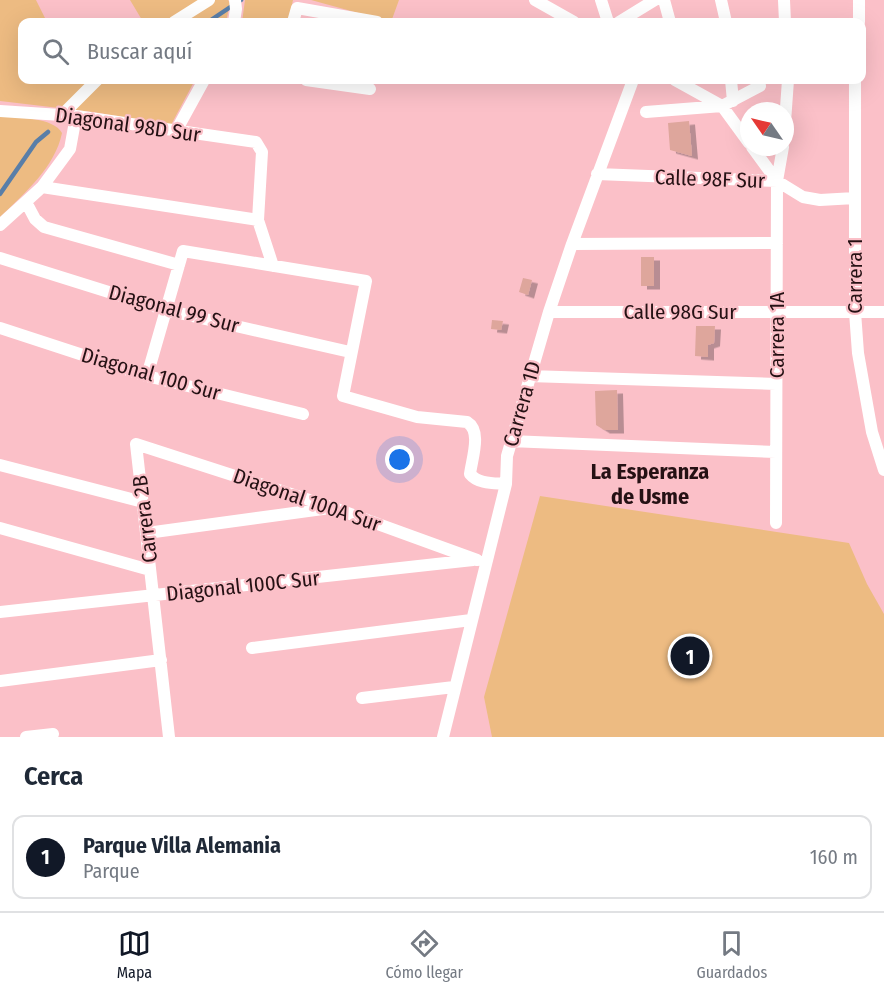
<!DOCTYPE html>
<html lang="es">
<head>
<meta charset="utf-8">
<style>
  body { margin:0; font-family:"Fira Sans Condensed",sans-serif; background:#f6f6f7; color:#1f2937 }
  .compass { position:absolute; left:740px; top:102px; width:54px; height:54px; border-radius:50%; background:#fff; box-shadow:0 6px 24px #0002; rotate:304deg }
  .you { position:absolute; left:400px; top:460px; width:21px; height:21px; margin:-15px; border:4px solid #fff; border-radius:50%; background:#1a73e8; box-shadow:0 0 0 9px #1a73e833 }
  .badge { display:grid; place-items:center; width:39px; height:39px; border-radius:50%; background:#111827; color:#fff; font-size:20px; font-weight:700 }
  .pin { position:absolute; translate:-50% -50%; border:3px solid #fff; box-shadow:0 2px 6px #0006 }
  .list { margin:0; padding:0; list-style:none }
  h2 { display:flex; justify-content:space-between; align-items:center; height:78px; margin:0; padding:0 24px; font-size:26px }
  h2 small { font-size:20px; font-weight:400; color:#747a83 }
  .list li { display:grid; grid-template-columns:39px 1fr auto; gap:18px; align-items:center; box-sizing:border-box; height:84px; margin:0 12px 12px; padding:0 12px; border:2px solid #e0e1e3; border-radius:12px }
  .list b { display:block; font-size:22px; white-space:nowrap }
  .list p { margin:0; font-size:20px; white-space:nowrap; color:#747a83 }
  .list em { font-size:20px; font-style:normal; color:#747a83 }
  .icon { flex:none; width:33px; height:33px; fill:none; stroke:currentColor; stroke-width:2; stroke-linecap:round; stroke-linejoin:round }
  .map { position:relative; flex:none; width:884px; height:737px; overflow:hidden }
  .search { position:absolute; background:#fff; box-shadow:0 6px 24px #0002; left:18px; right:18px; top:18px; height:66px; display:flex; align-items:center; gap:15px; box-sizing:border-box; padding:0 21px; border-radius:12px; color:#747a83; font-size:22px }
  .sheet { height:174px; background:#fff }
  nav { display:flex; justify-content:space-around; align-items:center; box-sizing:border-box; height:84px; border-top:2px solid #e0e1e3; background:#fff; font-size:16px; color:#747a83 }
  nav a { display:grid; justify-items:center; gap:3px }
  nav .on { color:#111827 }
  .map>svg:first-child { display:block }
  .green { fill:#edbb82 }
  .lines { fill:none; stroke-linecap:round; stroke-linejoin:round }
  .stream { stroke:#597ea8; stroke-width:4.5 }
  .building { fill:#dea69c; filter:url(#shadow) }
  .street { stroke:#fff; stroke-width:12 }
  .labels { text-anchor:middle; dominant-baseline:central; stroke-width:4.5; stroke-linejoin:round; paint-order:stroke }
  .street-label { font-size:21px; fill:#251114; stroke:#fbc0c8 }
  .neighbourhood-label { font-size:22px; font-weight:bold; fill:#251114; stroke:#fbc0c8 }
</style>
</head>
<body>
<div class="map">
<svg width="884" height="737" viewBox="0 0 884 737">
  <defs>
    <filter id="shadow"><feDropShadow dx="6" dy="3.5" stdDeviation="0" flood-color="#0004"/></filter>
  </defs>
  <rect width="100%" height="100%" fill="#fbc0c8"/>
  <path class="green" d="M0,0H36L47,22H22V80H195L171,125L93,112L0,101Z
    M130,0H228L230,3L226,22H138L142,20Z
    M245,0H293L288,22H242Z
    M311,0H399L391,22Z
    M0,116C16,118 54,117 62,133C55,167 25,193 0,217Z
    M540,496L849,543L867,584L884,614V737H492L484,697Z"/>
  <g class="lines">
    <path class="stream" d="M208,22L241,0
      M0,194L36,142L48,132"/>
  </g>
  <path class="building" d="M689,121L692,156L670,150L668,123Z
    M641,257H654V286H641Z
    M523,278L532,280L528,295L519,292Z
    M492,320L503,321L501,330L491,329Z
    M696,326H715L714,343L708,345V357L695,356Z
    M617,390L618,430H604L596,425L595,391Z"/>
  <g class="lines">
    <path class="street" d="M535,0L574,22
      M601,0L608,22
      M664,0L670,22
      M721,0L726,22
      M784,0L785,22
      M859,0V22
      M174,22L209,0
      M234,22L236,9L235,0
      M293,22L297,8L377,22
      M619,22L655,0
      M306,80L370,89
      M675,80L722,106L749,143
      M731,80L733,101
      M855,80V312L858,353L872,432L884,470
      M0,111L76,116L256,142L262,152L258,220L273,266
      M646,112L722,106L760,86
      M62,115L97,80
      M785,122L788,80
      M176,131L204,80
      M752,147L777,181
      M597,174L777,181L803,197L820,200L855,198
      M42,187L258,220
      M26,202L35,219L44,227L179,265
      M0,225L42,187L70,149L76,116
      M572,244L777,243
      M0,258L166,310L350,352
      M549,312H884
      M0,328L147,376L303,414
      M147,376L183,251L366,281L343,396L417,417L467,422C482,431 472,458 470,474C478,484 494,483 506,484
      M529,376L776,384
      M510,441L776,452
      M0,465L143,502
      M776,523L777,181L783,147
      M0,528L150,570
      M147,533L330,508
      M0,612L473,560
      M252,648L471,620
      M0,681L161,660
      M362,698L454,687
      M26,737L53,734
      M169,737L136,444L334,508L477,560
      M443,737L506,484L507,456L549,312L572,244L633,80"/>
  </g>
  <g class="labels">
    <g class="street-label">
      <text transform="translate(128 125) rotate(8)">Diagonal 98D Sur</text>
      <text transform="translate(710 179) rotate(2)">Calle 98F Sur</text>
      <text transform="translate(855 276) rotate(-90)">Carrera 1</text>
      <text transform="translate(174 309) rotate(15)">Diagonal 99 Sur</text>
      <text x="680" y="312">Calle 98G Sur</text>
      <text transform="translate(777 335) rotate(-90)">Carrera 1A</text>
      <text transform="translate(151 374) rotate(16)">Diagonal 100 Sur</text>
      <text transform="translate(522 404) rotate(-74)">Carrera 1D</text>
      <text transform="translate(307 500) rotate(19)">Diagonal 100A Sur</text>
      <text transform="translate(145 519) rotate(-97)">Carrera 2B</text>
      <text transform="translate(243 586) rotate(-6)">Diagonal 100C Sur</text>
    </g>
    <g class="neighbourhood-label">
      <text x="650" y="471">La Esperanza<tspan x="650" dy="25">de Usme</tspan></text>
    </g>
  </g>
</svg>
<svg class="compass" viewBox="-18 -18 36 36"><path d="M0-13l5 13h-10z" fill="#e53935"/><path d="M0 13l5-13h-10z" fill="#747a83"/></svg>
<div class="you"></div>
<div class="pin badge" style="left:690px;top:656px">1</div>
<div class="search"><svg class="icon" aria-label="search" viewBox="0 0 24 24"><circle cx="10" cy="10" r="6"/><path d="M15 15l6 6"/></svg>Buscar aquí</div>
</div>
<section class="sheet">
<h2>Cerca<small></small></h2>
<ul class="list">
<li><span class="badge">1</span><div><b>Parque Villa Alemania</b><p>Parque</p></div><em>160 m</em></li>
</ul>
</section>
<nav>
<a class="on"><svg class="icon" aria-label="map" viewBox="0 0 24 24"><path d="M3 6l6-2 6 2 6-2v14l-6 2-6-2-6 2zM9 4v14M15 6v14"/></svg>Mapa</a>
<a><svg class="icon" aria-label="directions" viewBox="0 0 24 24"><path d="M12 3l9 9-9 9-9-9zM9 14v-3h6M13 9l2 2-2 2"/></svg>Cómo llegar</a>
<a><svg class="icon" aria-label="saved" viewBox="0 0 24 24"><path d="M7 4h10v16l-5-4-5 4z"/></svg>Guardados</a>
</nav>
</body>
</html>
